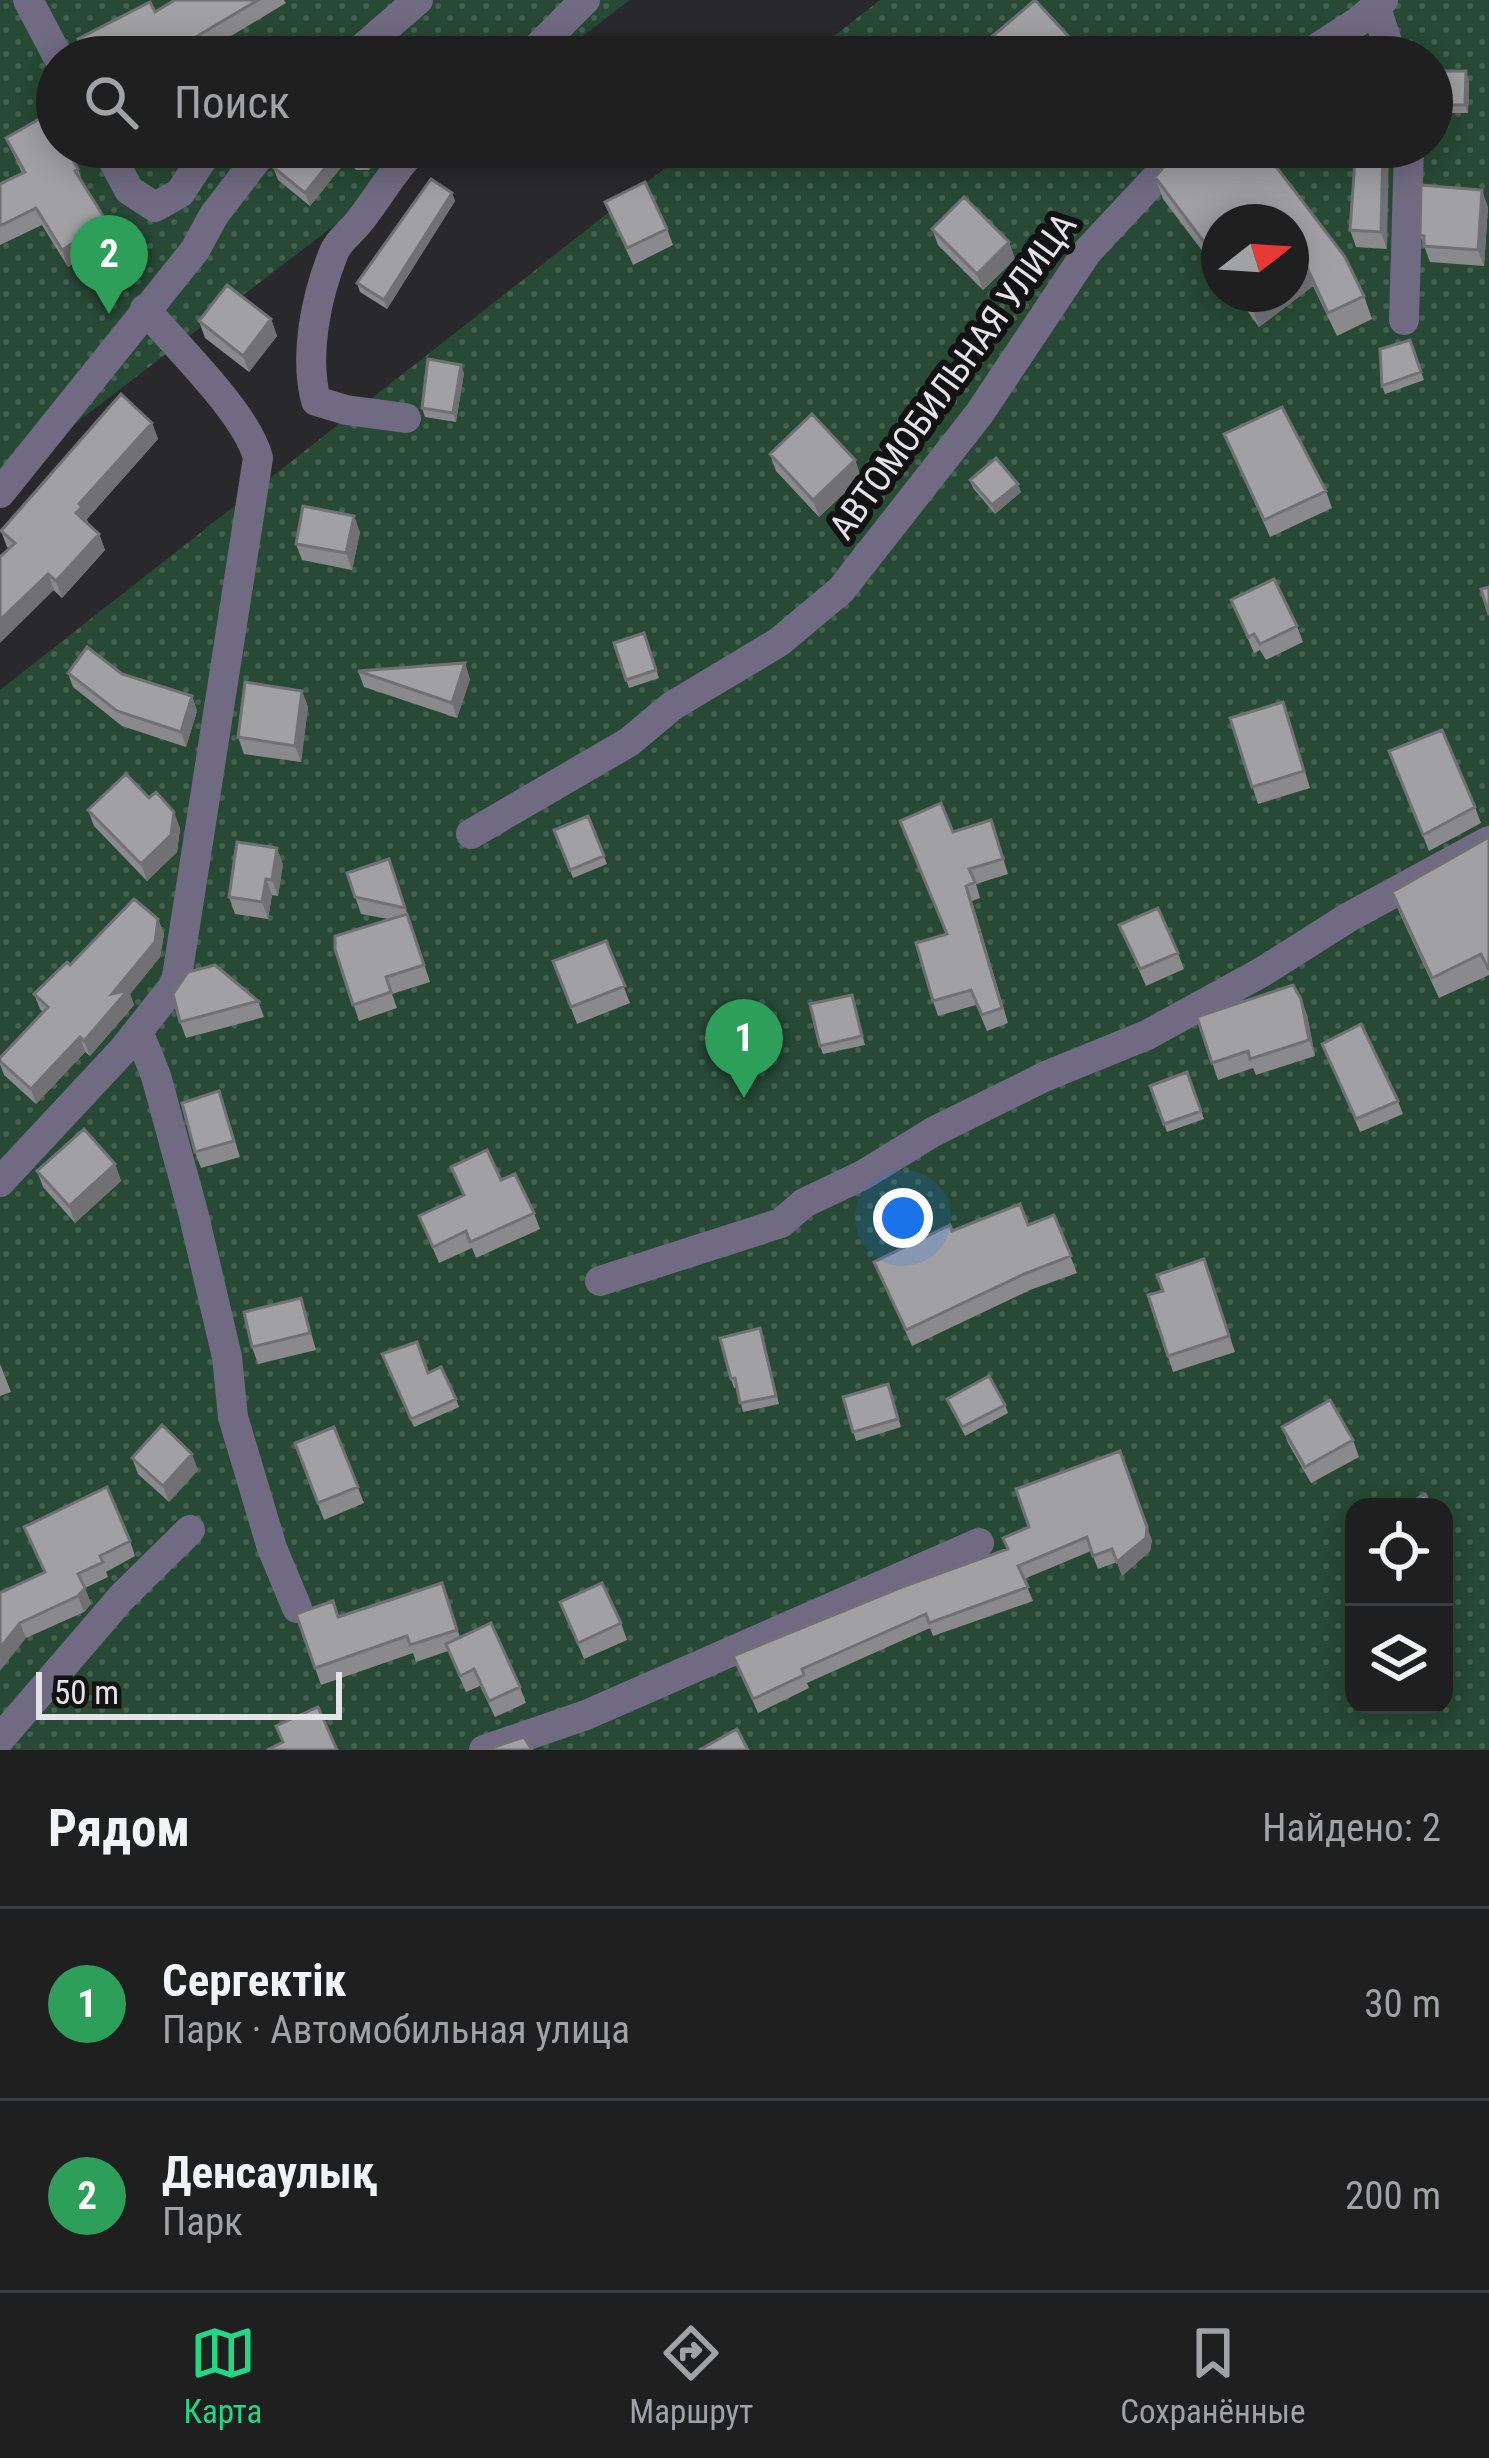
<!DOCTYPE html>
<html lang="ru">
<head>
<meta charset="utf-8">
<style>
  body { margin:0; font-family:"Roboto Condensed",sans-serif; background:#2c2c2d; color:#f1f3f6 }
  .controls { position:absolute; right:36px; bottom:36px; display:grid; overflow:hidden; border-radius:24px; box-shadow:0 6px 30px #0003 }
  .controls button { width:108px; height:108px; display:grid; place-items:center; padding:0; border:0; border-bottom:3px solid #3c3d3e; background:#1f1f20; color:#f1f3f6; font:60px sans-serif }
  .compass { position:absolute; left:1201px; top:204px; width:108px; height:108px; border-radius:50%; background:#1f1f20; box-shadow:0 6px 30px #0003; rotate:73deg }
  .scale { position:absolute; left:36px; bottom:30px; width:306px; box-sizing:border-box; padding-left:12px; border:6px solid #e4e3e5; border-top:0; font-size:33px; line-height:42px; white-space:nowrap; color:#e4e3e5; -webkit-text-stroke:9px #121213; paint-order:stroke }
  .you { position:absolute; left:903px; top:1218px; width:42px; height:42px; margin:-30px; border:9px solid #fff; border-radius:50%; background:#1a73e8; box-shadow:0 0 0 18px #1a73e833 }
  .badge { display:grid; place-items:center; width:78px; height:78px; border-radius:50%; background:#22d887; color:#fff; font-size:39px; font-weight:700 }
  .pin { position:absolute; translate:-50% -99px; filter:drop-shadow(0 3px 6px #0008) }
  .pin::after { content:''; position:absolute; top:63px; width:42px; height:36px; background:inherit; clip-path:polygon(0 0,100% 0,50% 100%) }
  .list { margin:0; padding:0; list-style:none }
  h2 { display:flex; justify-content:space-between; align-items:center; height:156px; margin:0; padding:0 48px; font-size:51px }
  h2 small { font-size:39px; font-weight:400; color:#a1a2a5 }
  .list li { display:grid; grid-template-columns:78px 1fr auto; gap:36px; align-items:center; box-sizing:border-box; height:192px; padding:0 48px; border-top:3px solid #3c3d3e }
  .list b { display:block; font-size:45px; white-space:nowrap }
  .list p { margin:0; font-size:39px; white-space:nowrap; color:#a1a2a5 }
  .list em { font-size:39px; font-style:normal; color:#a1a2a5 }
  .icon { flex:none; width:66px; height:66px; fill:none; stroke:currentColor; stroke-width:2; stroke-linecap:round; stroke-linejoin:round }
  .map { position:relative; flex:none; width:1489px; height:1750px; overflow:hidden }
  .search { position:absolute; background:#1f1f20; box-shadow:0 6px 30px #0003; left:36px; right:36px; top:36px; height:132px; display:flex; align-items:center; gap:30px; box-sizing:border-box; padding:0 42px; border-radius:66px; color:#a1a2a5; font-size:45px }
  .sheet { height:540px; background:#1f1f20 }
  nav { display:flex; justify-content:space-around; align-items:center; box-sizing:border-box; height:168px; border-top:3px solid #3c3d3e; background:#1f1f20; font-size:33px; color:#a1a2a5 }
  nav a { display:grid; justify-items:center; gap:6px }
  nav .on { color:#22d887 }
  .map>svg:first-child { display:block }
  .park { fill:url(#park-dots); fill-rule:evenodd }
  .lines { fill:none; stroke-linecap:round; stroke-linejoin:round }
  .minor { stroke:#706b82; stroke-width:30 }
  .wall { fill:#8a8a8d }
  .shaded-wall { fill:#717173 }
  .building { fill:#a1a1a4; stroke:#717173; stroke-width:3 }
  .labels { text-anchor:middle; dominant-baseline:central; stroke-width:12; stroke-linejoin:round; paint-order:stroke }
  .street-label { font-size:36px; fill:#e4e3e5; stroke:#121213 }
</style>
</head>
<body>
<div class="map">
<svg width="1489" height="1750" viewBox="0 0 1489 1750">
  <defs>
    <pattern id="park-dots" width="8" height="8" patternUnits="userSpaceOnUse" patternTransform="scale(3)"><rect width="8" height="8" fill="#274935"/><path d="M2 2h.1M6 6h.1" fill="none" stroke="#466352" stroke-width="1.8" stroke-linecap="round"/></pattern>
  </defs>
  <rect width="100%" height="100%" fill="#29292b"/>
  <path class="park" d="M0,0H630L555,57H57V147H437L0,481Z
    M880,0H1489V1750H0V690L692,147H1432V57H807ZM1219,222H1291V294H1219ZM1354,1507H1444V1705H1354Z"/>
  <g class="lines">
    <path class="minor" d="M28,0L58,57
      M1375,5L1392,57
      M352,57L418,0
      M528,57L585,0
      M1303,57L1359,21L1383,0
      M106,147L129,190L155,207L180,193L210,147
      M1404,320L1409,147
      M406,418L346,410L316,401C304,355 316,297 334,252C339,240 350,233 358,223C379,197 393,170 416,147
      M0,493L195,250L214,215L266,147
      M471,834L629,742L672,706L779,642L841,590L979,414L1087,252L1185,147
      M138,1031L156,1076L193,1212L227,1357L233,1417L272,1548L297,1608
      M0,1182L123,1050L176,983L258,458C247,414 177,347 145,309
      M600,1281L781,1223L804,1203L863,1175L933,1132L1046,1076L1147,1035L1262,972L1349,917L1489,841
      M0,1739L122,1597L190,1530
      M484,1750L586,1715L979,1543"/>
  </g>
  <path class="wall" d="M175,0H284L286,3L196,57H85L78,39L155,12Z
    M1432,71L1469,80L1468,113H1432Z
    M6,138L78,169L83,184L107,222L113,239L68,267L42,225L0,245V184L22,173Z
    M289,147H390L369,170H356L347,160L310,206L278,180L273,167Z
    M565,147H594L585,155H572Z
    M1356,147L1387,249L1356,247L1350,230Z
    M1155,177L1364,296L1372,319L1337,336L1313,286L1259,327L1235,294H1291L1219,222V273L1163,199Z
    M452,193L455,201L387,309L360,292L357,283Z
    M605,202L667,229L673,245L633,265Z
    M1488,207L1484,266L1430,262L1420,235Z
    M932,229L1009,242L1015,259L983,290L938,245Z
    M271,319L277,336L249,372L205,338L199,321Z
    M1410,340L1424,380L1385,394L1382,386Z
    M464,373L456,422L425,417L422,408Z
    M152,423L158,439L87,519L88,524L99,534L105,550L62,598L7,547L1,531Z
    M1224,434L1326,491L1332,508L1270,537Z
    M770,454L855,460L861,477L819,517L776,471Z
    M970,480L1021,492L995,514L973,488Z
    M360,532L352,570L302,560L296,544Z
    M1231,600L1297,626L1303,642L1266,660L1260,650L1254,653Z
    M644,633L659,678L629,688L614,643Z
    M358,671L470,679L457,718L364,687Z
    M68,673L122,674L192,696L197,711L186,747L122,726L73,687Z
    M302,691L308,707L301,762L244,754L238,737Z
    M1230,718L1289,719L1310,788L1258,804Z
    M1389,751L1475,807L1481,823L1429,851Z
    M88,810L180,828L177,852L147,881L94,826Z
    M588,816L607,864L573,878L554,830Z
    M991,820L1008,874L976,884L980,898L972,901L1008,1023L987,1031L976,1005L938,1016L933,1001L946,934L953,832Z
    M1489,837V975L1439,998L1399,912L1392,892Z
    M389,859L430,982L392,994L397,1008L359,1021L335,949L388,919L361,914L347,873Z
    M283,864L278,896L272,895L268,919L235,914L229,897Z
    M158,919L164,934L160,957L130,994L134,1005L90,1056L85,1052L36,1104L4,1075L0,1064V1058L43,1012L40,1009L34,994Z
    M1119,925L1178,953L1184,969L1146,986Z
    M606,941L630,1003L577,1024L553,961Z
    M852,995L865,1045L823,1054L820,1046Z
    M1301,999L1307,1015L1315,1056L1256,1075L1253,1068L1218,1080L1197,1017Z
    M258,1001L264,1017L186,1038L180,1022Z
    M1322,1044L1398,1101L1403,1114L1360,1132Z
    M1187,1072L1204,1119L1167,1132L1150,1086Z
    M219,1091L240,1157L201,1168L195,1152Z
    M115,1164L121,1181L75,1223L43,1187L37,1171Z
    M451,1167L501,1180L534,1213L540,1229L476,1258L472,1248L439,1263L419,1216L463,1196Z
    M1054,1215L1077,1273L1030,1290L912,1346L874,1262L952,1231L1028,1225Z
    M1204,1259L1235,1352L1173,1372L1148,1295L1163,1291Z
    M301,1298L316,1350L258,1364L252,1347Z
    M760,1328L779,1404L743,1412L737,1387L734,1388L731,1379Z
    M382,1354L428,1373L456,1399L459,1407L414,1427Z
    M0,1364L11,1392L0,1396Z
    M888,1384L901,1427L856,1441L843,1397Z
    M947,1399L1005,1405L1008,1413L965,1436Z
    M334,1427L364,1503L324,1520L295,1443Z
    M1282,1427L1353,1440L1359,1457L1311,1483L1288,1443Z
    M132,1458L198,1470L169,1502L138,1474Z
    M24,1527L130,1541L135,1556L106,1572L108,1577L85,1588L91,1604L84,1612L26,1638L0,1593L44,1572Z
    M1029,1527L1152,1540L1150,1551L1122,1576L1117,1562L1098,1569L1091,1551L1024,1579L1033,1601L933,1636L930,1628L807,1683L809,1688L758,1713L733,1656L1007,1549Z
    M442,1583L460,1637L520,1687L526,1703L495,1717L480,1686L466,1692L448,1651L416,1662L413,1653L321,1685L296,1614L338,1617Z
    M560,1602L621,1623L627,1640L584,1659Z"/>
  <path class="shaded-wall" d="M1070,38L1075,53L1071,57H1061L1058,49Z
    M1466,71L1469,80L1468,113L1465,105Z
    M342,147L347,160L310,206L305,193Z
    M373,147H390L369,170L364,157Z
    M582,147H594L585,155Z
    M1383,147H1389L1387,249L1381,232Z
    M1482,190L1488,207L1484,266L1478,250Z
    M452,193L455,201L387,309L384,300Z
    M107,222L113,239L68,267L62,250Z
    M1009,242L1015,259L983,290L977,274Z
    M1305,263L1313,286L1259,327L1251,304L1264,294H1291V274Z
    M271,319L277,336L249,372L243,356Z
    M461,365L464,373L456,422L453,413Z
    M152,423L158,439L87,519L88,523L76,513L79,504Z
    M855,460L861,477L819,517L813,500Z
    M1018,484L1021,492L995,514L992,505Z
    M354,516L360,532L352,570L346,553Z
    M99,534L105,550L62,598L56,581Z
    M48,574L54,590L0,643V620Z
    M465,663L470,679L457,718L452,703Z
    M302,691L308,707L301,762L295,746Z
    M192,696L197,711L186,747L181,732Z
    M174,812L180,828L177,852L147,881L141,864Z
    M277,848L283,864L278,896L272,880Z
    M266,879L272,895L268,919L262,902Z
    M158,919L164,934L160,957L130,994L134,1005L90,1056L84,1041Z
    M1301,999L1307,1015L1315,1056L1309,1040Z
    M80,1037L85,1052L36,1104L31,1089Z
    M115,1164L121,1181L75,1223L69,1206Z
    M192,1454L198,1470L169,1502L163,1486Z
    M1147,1527L1152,1540L1150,1551L1122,1576L1117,1562Z
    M85,1588L91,1604L84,1612L78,1596Z
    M20,1623L26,1638L0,1671V1648Z"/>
  <path class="building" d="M175,0H258L179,47L185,57H87L78,39L150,2L155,12Z
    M1035,0L1070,38L1058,49L1064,57H980L975,51Z
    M1432,71H1466L1465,105H1432Z
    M48,114L57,131V147H66L78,169L75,171L107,222L62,250L36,208L0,226V184L25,172L6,138Z
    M289,147H342L305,193L273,167Z
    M343,147H373L364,157H352Z
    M1181,147H1261L1345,257L1364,296L1328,313L1305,263L1291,274V222H1219V262L1155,177Z
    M1356,147H1383L1381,232L1350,230Z
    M431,179L452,193L384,300L357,283Z
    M645,182L667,229L627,248L605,202Z
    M1421,185L1482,190L1478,250L1424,246V236L1420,235Z
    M964,197L1009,242L977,274L932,229Z
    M227,285L271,319L243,356L199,321Z
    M1244,294H1264L1251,304Z
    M1410,340L1421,372L1382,386L1380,349Z
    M428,359L461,365L453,413L422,408Z
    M121,394L152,423L79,504L82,507L76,513L99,534L56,581L48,574L0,620V557L15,543L1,531Z
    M1282,407L1326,491L1264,520L1224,434Z
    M812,414L855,460L813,500L770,454Z
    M996,458L1018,484L992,505L970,480Z
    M303,506L354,516L346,553L296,544Z
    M1274,579L1297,626L1260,644L1254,634L1248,637L1231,600Z
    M1489,587V615L1481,589Z
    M644,633L656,670L626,680L614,643Z
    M87,647L122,674L192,696L181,732L117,711L68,673Z
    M465,663L452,703L358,671Z
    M245,682L302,691L295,746L238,737Z
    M1283,702L1304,771L1252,787L1230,718Z
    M1442,730L1475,807L1423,835L1389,751Z
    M126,774L149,798L156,792L174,812L171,835L141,864L88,810Z
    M941,803L953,832L991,820L1003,859L969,869L975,882L966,886L1002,1008L982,1015L971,990L933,1001L916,943L947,934L900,821Z
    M588,816L604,856L570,870L554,830Z
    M1489,837V970L1481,954L1432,978L1392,892Z
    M237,842L277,848L272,880L266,879L262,902L229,897Z
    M389,859L405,908L355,897L347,873Z
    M134,899L158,919L155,942L112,994L128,990L84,1041L80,1037L31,1089L0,1061V1058L48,1007L34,994L67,962L70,965Z
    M1158,908L1178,953L1140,969L1119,925Z
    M407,914L424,965L386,977L391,992L353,1005L335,949V936Z
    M606,941L625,986L571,1007L553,961Z
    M215,965L258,1001L180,1022L173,994L188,972Z
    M1293,985L1301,999L1309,1040L1250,1059L1248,1051L1212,1063L1197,1017Z
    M852,995L862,1036L820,1046L810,1004Z
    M1361,1024L1398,1101L1356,1119L1322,1044Z
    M1187,1072L1201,1111L1164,1124L1150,1086Z
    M219,1091L234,1141L195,1152L182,1103Z
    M84,1129L115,1164L69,1206L37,1171Z
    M487,1150L501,1180L515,1174L534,1213L470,1242L466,1231L433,1247L419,1216L464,1195L451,1167Z
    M1020,1204L1028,1225L1054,1215L1071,1256L1024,1274L906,1330L874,1262L950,1225L952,1231Z
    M1204,1259L1229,1336L1168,1356L1148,1295L1163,1291L1157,1275Z
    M301,1298L310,1333L252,1347L244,1312Z
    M760,1328L776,1396L740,1403L735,1378L731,1379L720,1338Z
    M417,1342L428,1373L441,1367L456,1399L411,1419L382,1354Z
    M989,1376L1005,1405L962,1427L947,1399Z
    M888,1384L898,1419L853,1432L843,1397Z
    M1330,1400L1353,1440L1305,1467L1282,1427Z
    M162,1425L192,1454L163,1486L132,1458Z
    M334,1427L358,1487L318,1503L295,1443Z
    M1120,1451L1147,1527L1146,1538L1117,1562L1112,1549L1093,1556L1087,1537L1018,1566L1028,1587L929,1623L926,1614L802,1669L804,1675L753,1699L733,1656L902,1587L1008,1549L1003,1538L1029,1527L1016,1489Z
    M107,1487L130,1541L100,1556L103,1562L78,1574L85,1588L78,1596L20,1623L0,1648V1593L45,1572L24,1527Z
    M1425,1494L1432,1507H1403Z
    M442,1583L457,1630L410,1645L407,1636L315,1668L296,1614L333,1601L338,1617Z
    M602,1583L621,1623L578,1643L560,1602Z
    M491,1623L520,1687L489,1701L474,1669L460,1676L446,1644Z
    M318,1707L337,1750H267L283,1742L276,1726Z
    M737,1729L748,1750H699Z
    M524,1737L532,1750H485Z"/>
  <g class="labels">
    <g class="street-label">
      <text transform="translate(953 376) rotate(-54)">АВТОМОБИЛЬНАЯ УЛИЦА</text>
    </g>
  </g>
</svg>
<div class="controls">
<button><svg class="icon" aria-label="locate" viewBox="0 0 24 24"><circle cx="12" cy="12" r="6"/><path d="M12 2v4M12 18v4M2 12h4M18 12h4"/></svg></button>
<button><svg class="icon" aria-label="layers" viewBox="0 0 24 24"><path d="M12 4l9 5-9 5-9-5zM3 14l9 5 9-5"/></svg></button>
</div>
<svg class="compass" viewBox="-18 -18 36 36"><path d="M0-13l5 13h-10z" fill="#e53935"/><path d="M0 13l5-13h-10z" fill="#a1a2a5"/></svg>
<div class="scale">50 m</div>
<div class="you"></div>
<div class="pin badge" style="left:744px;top:1098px;background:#2e9e5b">1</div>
<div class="pin badge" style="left:109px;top:314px;background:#2e9e5b">2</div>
<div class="search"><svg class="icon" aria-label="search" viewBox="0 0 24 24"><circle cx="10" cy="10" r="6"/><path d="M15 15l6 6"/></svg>Поиск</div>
</div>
<section class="sheet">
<h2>Рядом<small>Найдено: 2</small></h2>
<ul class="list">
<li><span class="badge" style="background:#2e9e5b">1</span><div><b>Сергектік</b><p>Парк · Автомобильная улица</p></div><em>30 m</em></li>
<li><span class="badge" style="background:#2e9e5b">2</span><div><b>Денсаулық</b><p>Парк</p></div><em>200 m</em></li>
</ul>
</section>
<nav>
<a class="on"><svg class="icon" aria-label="map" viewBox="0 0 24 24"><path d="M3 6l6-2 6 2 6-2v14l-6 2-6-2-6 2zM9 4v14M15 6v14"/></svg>Карта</a>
<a><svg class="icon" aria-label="directions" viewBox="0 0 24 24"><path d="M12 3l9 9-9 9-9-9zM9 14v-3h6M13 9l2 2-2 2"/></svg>Маршрут</a>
<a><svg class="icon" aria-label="saved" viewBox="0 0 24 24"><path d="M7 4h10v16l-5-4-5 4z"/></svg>Сохранённые</a>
</nav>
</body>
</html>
